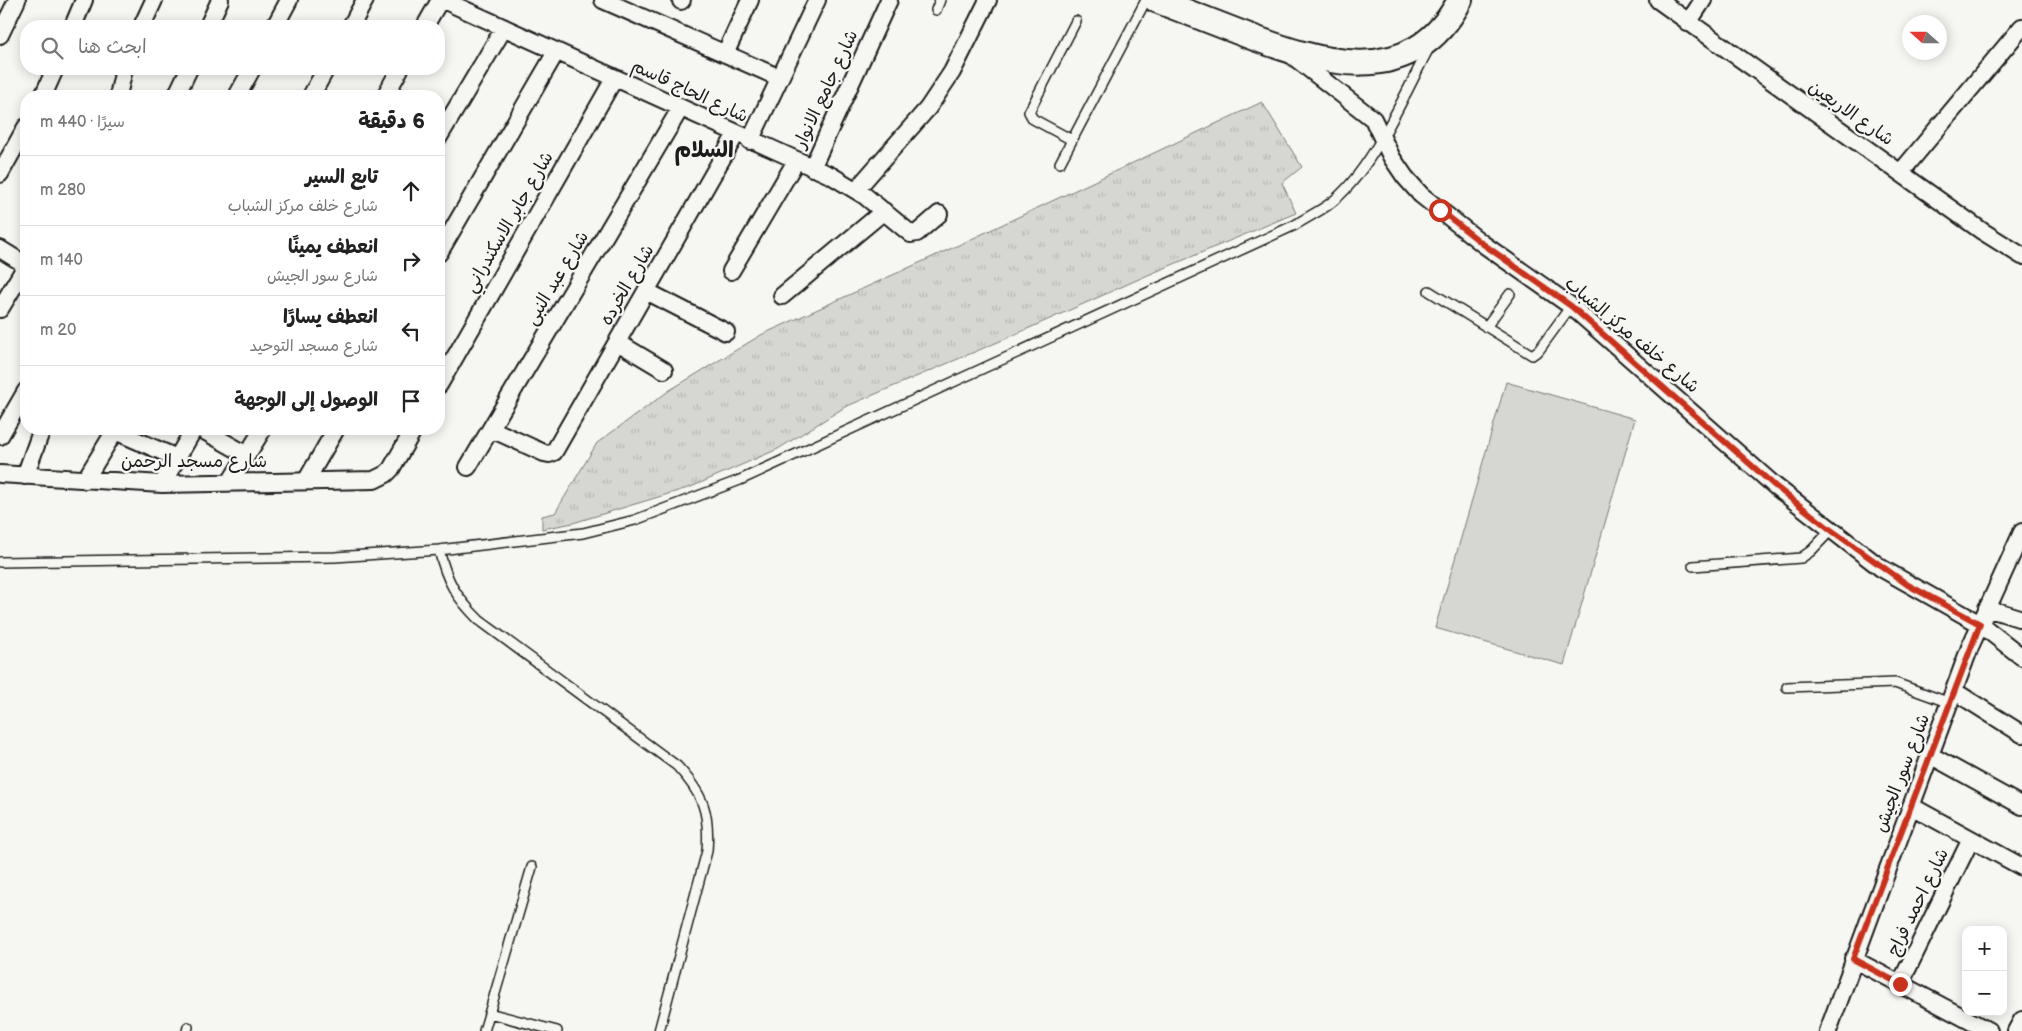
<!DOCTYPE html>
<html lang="ar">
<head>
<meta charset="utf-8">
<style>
  body { margin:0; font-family:"Balsamiq Sans","Playpen Sans Arabic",sans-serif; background:#f6f6f6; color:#222; direction:rtl }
  .controls { position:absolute; right:15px; bottom:15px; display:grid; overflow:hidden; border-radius:10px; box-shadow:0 2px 12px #0003 }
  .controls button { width:45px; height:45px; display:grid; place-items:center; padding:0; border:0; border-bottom:1px solid #e0e0e0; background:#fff; color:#222; font:25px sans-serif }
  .compass { position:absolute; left:1902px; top:15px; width:45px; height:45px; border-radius:50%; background:#fff; box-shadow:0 2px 12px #0003; rotate:291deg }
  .stop { position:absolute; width:15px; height:15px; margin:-11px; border:4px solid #c8321e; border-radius:50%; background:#fff }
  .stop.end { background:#c8321e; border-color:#fff; box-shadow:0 1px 5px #0008 }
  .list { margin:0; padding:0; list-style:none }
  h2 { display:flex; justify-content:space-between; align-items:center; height:65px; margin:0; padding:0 20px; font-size:21px }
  h2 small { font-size:16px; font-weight:400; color:#767676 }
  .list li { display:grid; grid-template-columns:32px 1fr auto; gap:15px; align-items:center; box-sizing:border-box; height:70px; padding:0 20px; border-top:1px solid #e0e0e0 }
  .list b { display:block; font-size:19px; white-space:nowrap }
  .list p { margin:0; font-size:16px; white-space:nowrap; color:#767676 }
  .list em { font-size:16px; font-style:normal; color:#767676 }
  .icon { flex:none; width:28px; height:28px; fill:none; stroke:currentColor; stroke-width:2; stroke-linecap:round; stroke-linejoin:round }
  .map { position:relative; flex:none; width:2022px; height:1031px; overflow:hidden; direction:ltr }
  .search { position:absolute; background:#fff; box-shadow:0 2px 12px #0003; left:20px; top:20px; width:425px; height:55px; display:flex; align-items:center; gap:12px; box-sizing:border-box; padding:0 18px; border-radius:20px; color:#767676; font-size:19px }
  .panel { position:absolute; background:#fff; box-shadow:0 2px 12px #0003; left:20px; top:90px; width:425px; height:345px; border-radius:20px; direction:rtl }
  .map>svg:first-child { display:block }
  .grass { fill:url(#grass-tufts); stroke:#797977 }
  .park { fill:#d6d6d2; stroke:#797977 }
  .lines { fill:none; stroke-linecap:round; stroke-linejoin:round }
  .lane-casing { stroke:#1c1c1c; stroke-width:12 }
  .street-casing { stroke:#1c1c1c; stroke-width:20 }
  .secondary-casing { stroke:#1c1c1c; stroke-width:28 }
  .lane { stroke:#f6f6f2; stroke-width:9 }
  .street { stroke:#f6f6f2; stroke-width:16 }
  .secondary { stroke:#f6f6f2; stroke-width:24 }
  .route { stroke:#c8321e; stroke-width:6 }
  .labels { text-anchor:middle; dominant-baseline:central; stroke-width:4.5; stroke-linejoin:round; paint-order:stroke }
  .street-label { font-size:18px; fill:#1c1c1c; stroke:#f6f6f2 }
  .district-label { font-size:22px; font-weight:bold; fill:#1c1c1c; stroke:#f6f6f2 }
</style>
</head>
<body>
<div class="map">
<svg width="2022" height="1031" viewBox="0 0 2022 1031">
  <defs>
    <pattern id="grass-tufts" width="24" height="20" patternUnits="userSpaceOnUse" patternTransform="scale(1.25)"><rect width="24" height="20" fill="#d6d6d2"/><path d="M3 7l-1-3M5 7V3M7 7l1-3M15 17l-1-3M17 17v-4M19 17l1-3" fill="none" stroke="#b7b7b4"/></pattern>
  </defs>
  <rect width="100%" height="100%" fill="#f6f6f2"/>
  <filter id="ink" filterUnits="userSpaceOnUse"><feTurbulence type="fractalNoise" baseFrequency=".02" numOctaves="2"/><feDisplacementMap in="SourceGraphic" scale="10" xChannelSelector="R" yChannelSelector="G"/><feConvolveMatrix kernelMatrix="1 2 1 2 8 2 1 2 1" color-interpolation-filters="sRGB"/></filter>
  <g filter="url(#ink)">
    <path class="grass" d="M1262,102L1302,167L1282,183L1296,213L1148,275L1005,339L845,407L778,449L691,487L573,523L542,529V516L555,513L597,443L670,390L761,335L963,243Z"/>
    <path class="park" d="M1506,382L1635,419L1564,665L1435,628Z"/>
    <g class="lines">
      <g class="lane-casing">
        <path id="lane" d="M936,10L940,0
          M1072,140L1033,119L1029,112L1076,21
          M1060,163L1146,0
          M1429,291L1532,355L1539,350L1571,306
          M1486,327L1510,294
          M439,550C447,582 456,597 479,620L677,766C703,794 710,812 707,851L659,1031
          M0,562L335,557L439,550L583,533L635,520L740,480L1295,225C1306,218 1318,212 1328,205C1371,174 1404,95 1429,48
          M1693,566L1801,558L1811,551L1831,530
          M1787,687L1895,683L1950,703
          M489,1013L557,1031
          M187,1031L188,1027
          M484,1031L532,867"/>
      </g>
      <g class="street-casing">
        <path id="street" d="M443,0L832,176L865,196L911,234L917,233L939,214
          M603,0L780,78
          M1658,0L1982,231L2022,256
          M681,1L682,0
          M1688,23L1703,0
          M73,26L84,0
          M142,26L154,0
          M208,26L220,0
          M275,26L289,0
          M351,26L365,0
          M425,26L440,0
          M0,35L17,0
          M725,54L750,0
          M1290,54L1373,119L1392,158L1405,177L1421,195L1483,244L1571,306L1775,486L1881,568L1980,624L2022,657
          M43,96L55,69
          M118,96L124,69
          M176,96L189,69
          M237,96L252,69
          M311,96L326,69
          M385,96L400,69
          M439,137L504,28
          M750,141L817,0
          M812,168L889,0
          M1901,172L2022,27
          M0,174L26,127
          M856,190L928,108L952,72L988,0
          M0,249L26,265
          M439,253L556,52
          M731,271L796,161
          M646,291L726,332
          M782,296L884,211
          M0,309L26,266
          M617,342L664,370
          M439,385L614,79
          M201,429L247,455
          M491,429L544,453L549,454L554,452L736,134
          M115,431L177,458
          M0,436L26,391
          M468,467L680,109
          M0,474L162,484L374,480L386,474L391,469L414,429
          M25,476L42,429
          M85,480L116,429
          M306,481L336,429
          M230,482L263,429
          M162,484L194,429
          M1987,608L2022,619
          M1954,691L2022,734
          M1930,755L2022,806
          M1911,806L2022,867
          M1853,959L1989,1031
          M1900,984L1971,839
          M1828,1031L1970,647L2022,532
          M2016,1031L2022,1020"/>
      </g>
      <g class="secondary-casing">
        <path id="secondary" d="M1156,0C1184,11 1213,22 1241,33C1319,63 1411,93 1460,0"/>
      </g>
      <use href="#lane" class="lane"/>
      <use href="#street" class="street"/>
      <use href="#secondary" class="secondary"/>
    </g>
  </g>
  <g class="lines" filter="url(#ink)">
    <path class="route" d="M1440,210L1483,244L1571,306L1775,486L1831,530L1908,585L1980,624L1853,959L1900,984"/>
  </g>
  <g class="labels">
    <g class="street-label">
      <text transform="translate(826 89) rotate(-65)">شارع جامع الانوار</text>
      <text transform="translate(690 91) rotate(25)">شارع الحاج قاسم</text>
      <text transform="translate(1851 113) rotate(35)">شارع الاربعين</text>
      <text transform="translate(509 222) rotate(-60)">شارع جابر الاسكندراني</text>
      <text transform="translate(557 278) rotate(-59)">شارع عبد النبى</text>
      <text transform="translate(627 285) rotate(-60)">شارع الخرده</text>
      <text transform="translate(1632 335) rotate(40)">شارع خلف مركز الشباب</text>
      <text x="194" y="461">شارع مسجد الرحمن</text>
      <text transform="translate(1902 773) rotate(-69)">شارع سور الجيش</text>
      <text transform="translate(1918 902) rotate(-64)">شارع احمد فراج</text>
    </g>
    <g class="district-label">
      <text x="704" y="150">السلام</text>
    </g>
  </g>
</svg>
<div class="controls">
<button>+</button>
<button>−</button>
</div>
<svg class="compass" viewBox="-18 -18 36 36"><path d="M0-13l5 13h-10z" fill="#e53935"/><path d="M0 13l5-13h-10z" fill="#767676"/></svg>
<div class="stop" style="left:1440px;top:210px"></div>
<div class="stop end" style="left:1900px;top:984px"></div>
<div class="search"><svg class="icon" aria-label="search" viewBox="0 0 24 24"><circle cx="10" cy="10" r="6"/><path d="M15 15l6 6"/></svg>ابحث هنا</div>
<section class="panel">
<h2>6 دقيقة<small>سيرًا · 440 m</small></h2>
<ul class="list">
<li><svg class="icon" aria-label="ahead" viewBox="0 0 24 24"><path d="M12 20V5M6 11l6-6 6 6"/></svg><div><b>تابع السير</b><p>شارع خلف مركز الشباب</p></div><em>280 m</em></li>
<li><svg class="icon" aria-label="right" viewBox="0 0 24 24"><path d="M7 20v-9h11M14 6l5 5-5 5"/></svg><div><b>انعطف يمينًا</b><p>شارع سور الجيش</p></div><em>140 m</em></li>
<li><svg class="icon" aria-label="left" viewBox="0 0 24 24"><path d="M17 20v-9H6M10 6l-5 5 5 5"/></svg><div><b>انعطف يسارًا</b><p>شارع مسجد التوحيد</p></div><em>20 m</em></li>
<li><svg class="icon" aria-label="arrive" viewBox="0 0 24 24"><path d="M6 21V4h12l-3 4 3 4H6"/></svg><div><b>الوصول إلى الوجهة</b></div></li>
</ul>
</section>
</div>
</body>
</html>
